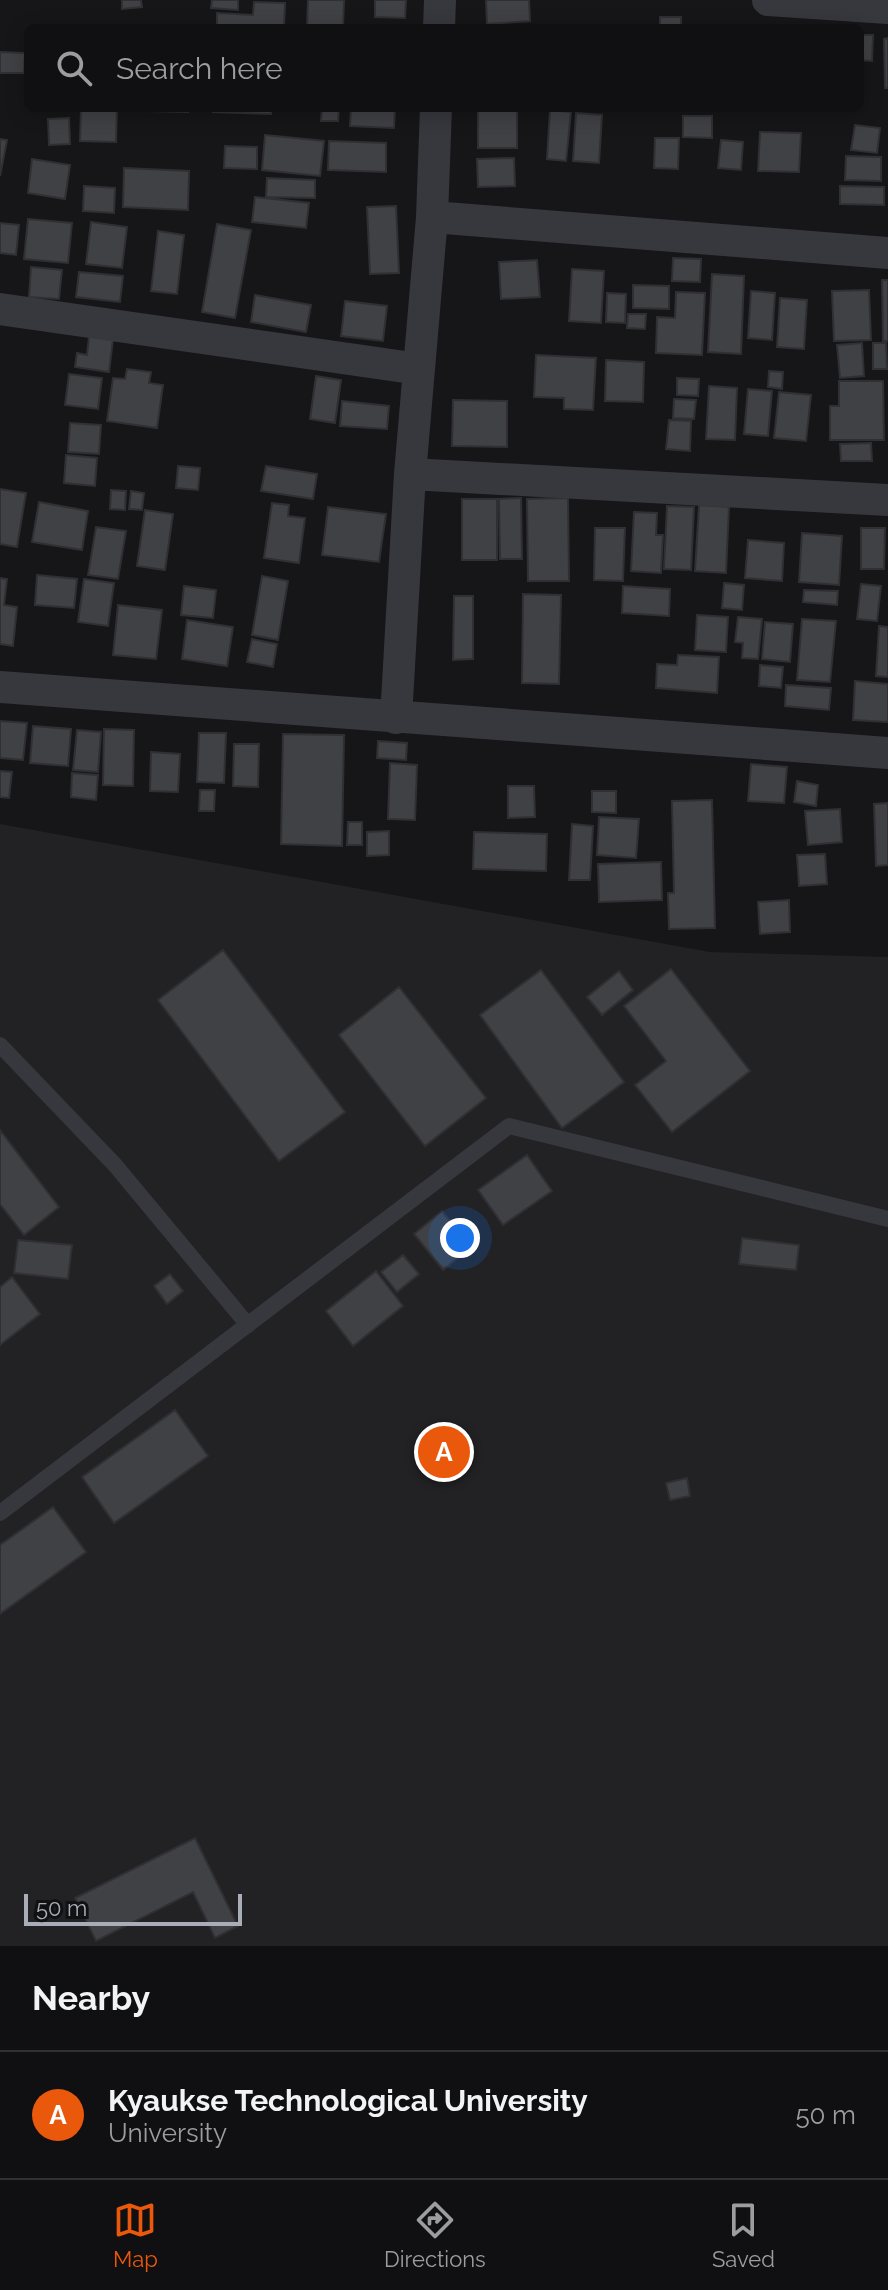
<!DOCTYPE html>
<html lang="en">
<head>
<meta charset="utf-8">
<style>
  body { margin:0; font-family:Raleway,sans-serif; background:#19191b; color:#f1f3f6 }
  .scale { position:absolute; left:24px; bottom:20px; width:218px; box-sizing:border-box; padding-left:8px; border:4px solid #a8adb8; border-top:0; font-size:22px; line-height:28px; white-space:nowrap; color:#a8adb8; -webkit-text-stroke:6px #111113; paint-order:stroke }
  .you { position:absolute; left:460px; top:1238px; width:28px; height:28px; margin:-20px; border:6px solid #fff; border-radius:50%; background:#1a73e8; box-shadow:0 0 0 12px #1a73e833 }
  .badge { display:grid; place-items:center; width:52px; height:52px; border-radius:50%; background:#ea580c; color:#fff; font-size:26px; font-weight:700 }
  .pin { position:absolute; translate:-50% -50%; border:4px solid #fff; box-shadow:0 2px 8px #0006 }
  .list { margin:0; padding:0; list-style:none }
  h2 { display:flex; justify-content:space-between; align-items:center; height:104px; margin:0; padding:0 32px; font-size:34px }
  h2 small { font-size:26px; font-weight:400; color:#9c9d9f }
  .list li { display:grid; grid-template-columns:52px 1fr auto; gap:24px; align-items:center; box-sizing:border-box; height:128px; padding:0 32px; border-top:2px solid #303032 }
  .list b { display:block; font-size:30px; white-space:nowrap }
  .list p { margin:0; font-size:26px; white-space:nowrap; color:#9c9d9f }
  .list em { font-size:26px; font-style:normal; color:#9c9d9f }
  .icon { flex:none; width:44px; height:44px; fill:none; stroke:currentColor; stroke-width:2; stroke-linecap:round; stroke-linejoin:round }
  .map { position:relative; flex:none; width:888px; height:1946px; overflow:hidden }
  .search { position:absolute; background:#101012; box-shadow:0 4px 20px #0003; left:24px; right:24px; top:24px; height:88px; display:flex; align-items:center; gap:20px; box-sizing:border-box; padding:0 28px; border-radius:12px; color:#9c9d9f; font-size:30px }
  .sheet { height:232px; background:#101012 }
  nav { display:flex; justify-content:space-around; align-items:center; box-sizing:border-box; height:112px; border-top:2px solid #303032; background:#101012; font-size:22px; color:#9c9d9f }
  nav a { display:grid; justify-items:center; gap:4px }
  nav .on { color:#ea580c }
  .map>svg:first-child { display:block }
  .built { fill:#222225 }
  .building { fill:#404145; stroke:#303034; stroke-width:2 }
  .lines { fill:none; stroke-linecap:round; stroke-linejoin:round }
  .service { stroke:#37383d; stroke-width:16 }
  .minor { stroke:#37383d; stroke-width:32 }
</style>
</head>
<body>
<div class="map">
<svg width="888" height="1946" viewBox="0 0 888 1946">
  <rect width="100%" height="100%" fill="#161618"/>
  <path class="built" d="M0,824L710,952L888,957V1946H0Z"/>
  <path class="building" d="M122,0H141L142,7L122,9Z
    M212,0H238V10L211,8Z
    M308,0H344L343,28H307Z
    M375,0H406L405,18L375,17Z
    M486,0H529L530,21L487,24Z
    M254,2L285,3L284,28H217V13L253,15Z
    M660,17H681V28H660Z
    M860,35H873L872,61L860,60Z
    M888,38V88H885L884,39Z
    M0,52L25,53L24,73H0Z
    M81,108H117L116,142L80,141Z
    M148,108H188V112L148,111Z
    M213,108H271V114L213,112Z
    M322,108H339L338,121H321Z
    M351,108H395L394,128L350,126Z
    M478,110H517V148H478Z
    M550,110L571,112L566,161L547,159Z
    M576,113L602,115L599,163L573,161Z
    M683,116H712V138L683,137Z
    M69,118L70,144L49,145L48,119Z
    M855,125L880,128L877,153L851,150Z
    M760,132L801,133L799,172L758,171Z
    M265,135L324,141L320,176L262,170Z
    M655,138H679L678,169L654,168Z
    M0,139L7,140L0,176Z
    M721,140L743,142L741,170L718,168Z
    M329,141L386,143V172L328,170Z
    M225,146L257,147V169L224,168Z
    M846,156L881,157V181L845,180Z
    M514,158L515,186L478,187L477,159Z
    M32,159L70,165L65,199L28,193Z
    M124,168L189,171L188,210L123,207Z
    M267,178L315,180V198L266,197Z
    M84,186L115,188L114,213L83,211Z
    M840,186L884,187V205L840,204Z
    M255,197L309,203L306,228L252,222Z
    M396,206L399,273L370,274L367,207Z
    M28,219L72,223L68,263L24,259Z
    M91,222L127,227L122,268L86,264Z
    M0,223L19,225L16,255L0,253Z
    M217,224L251,230L235,318L202,312Z
    M158,231L184,235L177,294L151,291Z
    M673,258L701,259L700,282L672,281Z
    M537,260L540,297L501,299L499,262Z
    M31,267L62,270L59,299L29,297Z
    M572,269L604,271L601,323L569,321Z
    M79,272L123,276L120,302L76,297Z
    M712,274L744,276L741,354L708,352Z
    M882,280H888V341H883Z
    M633,285L669,286V309L633,308Z
    M869,290L871,340L834,341L832,291Z
    M751,291L775,293L772,340L748,338Z
    M676,292L705,293L702,355L656,353L657,317L675,318Z
    M607,293L626,294L625,323L606,322Z
    M255,295L311,305L306,332L251,322Z
    M780,298L807,300L804,349L777,347Z
    M345,301L387,306L383,341L341,336Z
    M628,314H646L645,329L627,328Z
    M89,336L113,339L109,372L75,367L77,353L87,355Z
    M862,343L864,376L840,378L837,345Z
    M873,343H886L887,369H873Z
    M536,355L596,358L593,410L564,409V398L534,397Z
    M606,360L644,362L643,402L605,401Z
    M127,369L151,372L149,383L163,385L157,428L107,421L113,378L125,379Z
    M769,371L783,372L782,389L768,387Z
    M69,374L102,378L98,409L65,405Z
    M316,376L341,380L335,423L310,419Z
    M677,378L699,379L698,396L677,395Z
    M839,381H883L884,440H830V406H839Z
    M709,386L737,388L735,440L706,439Z
    M748,389L772,391L768,436L744,434Z
    M779,392L811,395L806,441L774,438Z
    M674,399L696,400L694,419L673,418Z
    M453,400L507,401V447L452,446Z
    M342,401L389,406L387,429L340,426Z
    M669,420L691,421L690,451L666,449Z
    M70,423L101,425L99,454L68,452Z
    M871,443L872,461H841L840,444Z
    M66,455L97,458L95,486L64,483Z
    M178,466L200,468L198,490L176,488Z
    M266,466L317,474L313,499L261,491Z
    M0,489L26,493L17,547L0,544Z
    M111,490L126,491L125,510L110,509Z
    M131,491L144,493L142,510L129,509Z
    M521,498L522,559H500L499,499Z
    M568,498L569,581H528L527,499Z
    M462,499H497V560H462Z
    M39,502L88,511L82,550L32,542Z
    M272,503L289,505L288,516L305,518L299,563L264,558Z
    M699,505L729,507L726,573L695,571Z
    M667,506L694,507L691,570L664,569Z
    M328,507L386,514L379,562L322,555Z
    M145,510L173,514L165,570L137,566Z
    M634,512L657,513L656,535H663L661,573L631,571Z
    M96,527L126,531L118,579L88,575Z
    M595,528H625L623,581L594,580Z
    M861,528H885L884,569H861Z
    M802,533L842,536L839,585L799,582Z
    M748,540L784,543L782,581L745,578Z
    M37,575L77,579L74,608L35,605Z
    M262,576L288,581L278,640L252,635Z
    M0,578L7,579L4,605L17,607L13,646L0,644Z
    M84,579L114,583L108,626L78,622Z
    M724,583L744,585L742,610L722,608Z
    M861,584L881,586L877,621L857,619Z
    M184,586L216,590L213,618L181,615Z
    M623,586L670,589L669,616L622,613Z
    M804,590L838,591L837,605L803,602Z
    M523,594L561,595L559,684L522,683Z
    M454,596H473V659L453,660Z
    M118,605L162,610L156,659L113,655Z
    M697,615L728,617L726,652L695,650Z
    M738,617L762,619L758,659L742,658L743,643L735,642Z
    M802,619L836,621L830,682L797,680Z
    M187,620L233,627L227,666L182,659Z
    M765,622L793,624L790,662L762,659Z
    M879,626L888,627V677L876,676Z
    M252,639L277,644L273,667L247,662Z
    M678,655L719,657L717,693L656,688L657,664L677,665Z
    M760,665L783,667L781,688L759,686Z
    M855,681L888,684V722L853,720Z
    M786,685L831,688L829,710L785,706Z
    M0,721L27,723L23,760L0,758Z
    M33,726L71,729L68,766L30,763Z
    M104,729L134,730L133,786L103,785Z
    M77,730L101,732L98,772L73,770Z
    M199,733H226L224,783L197,782Z
    M283,734L344,735L342,846L281,844Z
    M378,741L407,743L406,760L377,758Z
    M234,744H259L258,787L233,786Z
    M151,752L180,754L178,792L150,791Z
    M390,763L417,765L415,820L388,819Z
    M751,764L787,767L784,803L748,801Z
    M0,771L12,772L9,798L0,797Z
    M72,773L98,775L96,800L71,797Z
    M797,781L818,785L816,806L794,802Z
    M508,786H534L535,817L508,818Z
    M200,790H215L214,811H199Z
    M592,791H616V813L592,812Z
    M712,800L715,928L669,929L668,893H674L672,801Z
    M888,803V865L876,866L874,804Z
    M840,809L842,842L808,845L805,811Z
    M599,817L639,819L636,858L597,855Z
    M348,822H362V845H347Z
    M572,824L593,826L590,880H569Z
    M389,831V855L367,856V832Z
    M474,832L547,834L546,871L473,869Z
    M825,854L827,884L799,886L797,855Z
    M661,862L662,900L599,902L598,864Z
    M789,900L790,932L760,934L758,902Z
    M223,950L345,1112L279,1161L158,1000Z
    M671,969L750,1071L672,1132L635,1085L666,1061L624,1006Z
    M541,970L624,1082L562,1128L480,1015Z
    M619,971L633,990L602,1015L587,997Z
    M399,987L486,1098L425,1146L339,1035Z
    M0,1130L59,1207L24,1235L0,1204Z
    M527,1155L552,1191L503,1225L478,1190Z
    M442,1211L471,1247L443,1270L414,1234Z
    M742,1238L799,1245L796,1270L739,1264Z
    M18,1240L72,1245L68,1279L14,1273Z
    M403,1255L419,1274L397,1292L381,1272Z
    M376,1271L403,1306L353,1346L326,1311Z
    M170,1274L183,1291L167,1304L154,1286Z
    M12,1277L40,1314L0,1345V1287Z
    M175,1410L208,1456L114,1523L82,1477Z
    M687,1478L690,1496L670,1500L666,1483Z
    M53,1507L86,1552L0,1614V1545Z
    M195,1838L238,1926L215,1938L193,1892L96,1941L75,1898Z"/>
  <g class="lines">
    <path class="service" d="M0,1045L115,1165L248,1325
      M0,1513L509,1126L888,1219"/>
    <path class="minor" d="M768,0L888,8
      M439,28L440,0
      M432,217L888,253
      M0,309L419,369
      M410,474L888,500
      M0,687L888,753
      M396,718L410,474L432,217L436,108"/>
  </g>
</svg>
<div class="scale">50 m</div>
<div class="you"></div>
<div class="pin badge" style="left:444px;top:1452px">A</div>
<div class="search"><svg class="icon" aria-label="search" viewBox="0 0 24 24"><circle cx="10" cy="10" r="6"/><path d="M15 15l6 6"/></svg>Search here</div>
</div>
<section class="sheet">
<h2>Nearby<small></small></h2>
<ul class="list">
<li><span class="badge">A</span><div><b>Kyaukse Technological University</b><p>University</p></div><em>50 m</em></li>
</ul>
</section>
<nav>
<a class="on"><svg class="icon" aria-label="map" viewBox="0 0 24 24"><path d="M3 6l6-2 6 2 6-2v14l-6 2-6-2-6 2zM9 4v14M15 6v14"/></svg>Map</a>
<a><svg class="icon" aria-label="directions" viewBox="0 0 24 24"><path d="M12 3l9 9-9 9-9-9zM9 14v-3h6M13 9l2 2-2 2"/></svg>Directions</a>
<a><svg class="icon" aria-label="saved" viewBox="0 0 24 24"><path d="M7 4h10v16l-5-4-5 4z"/></svg>Saved</a>
</nav>
</body>
</html>
